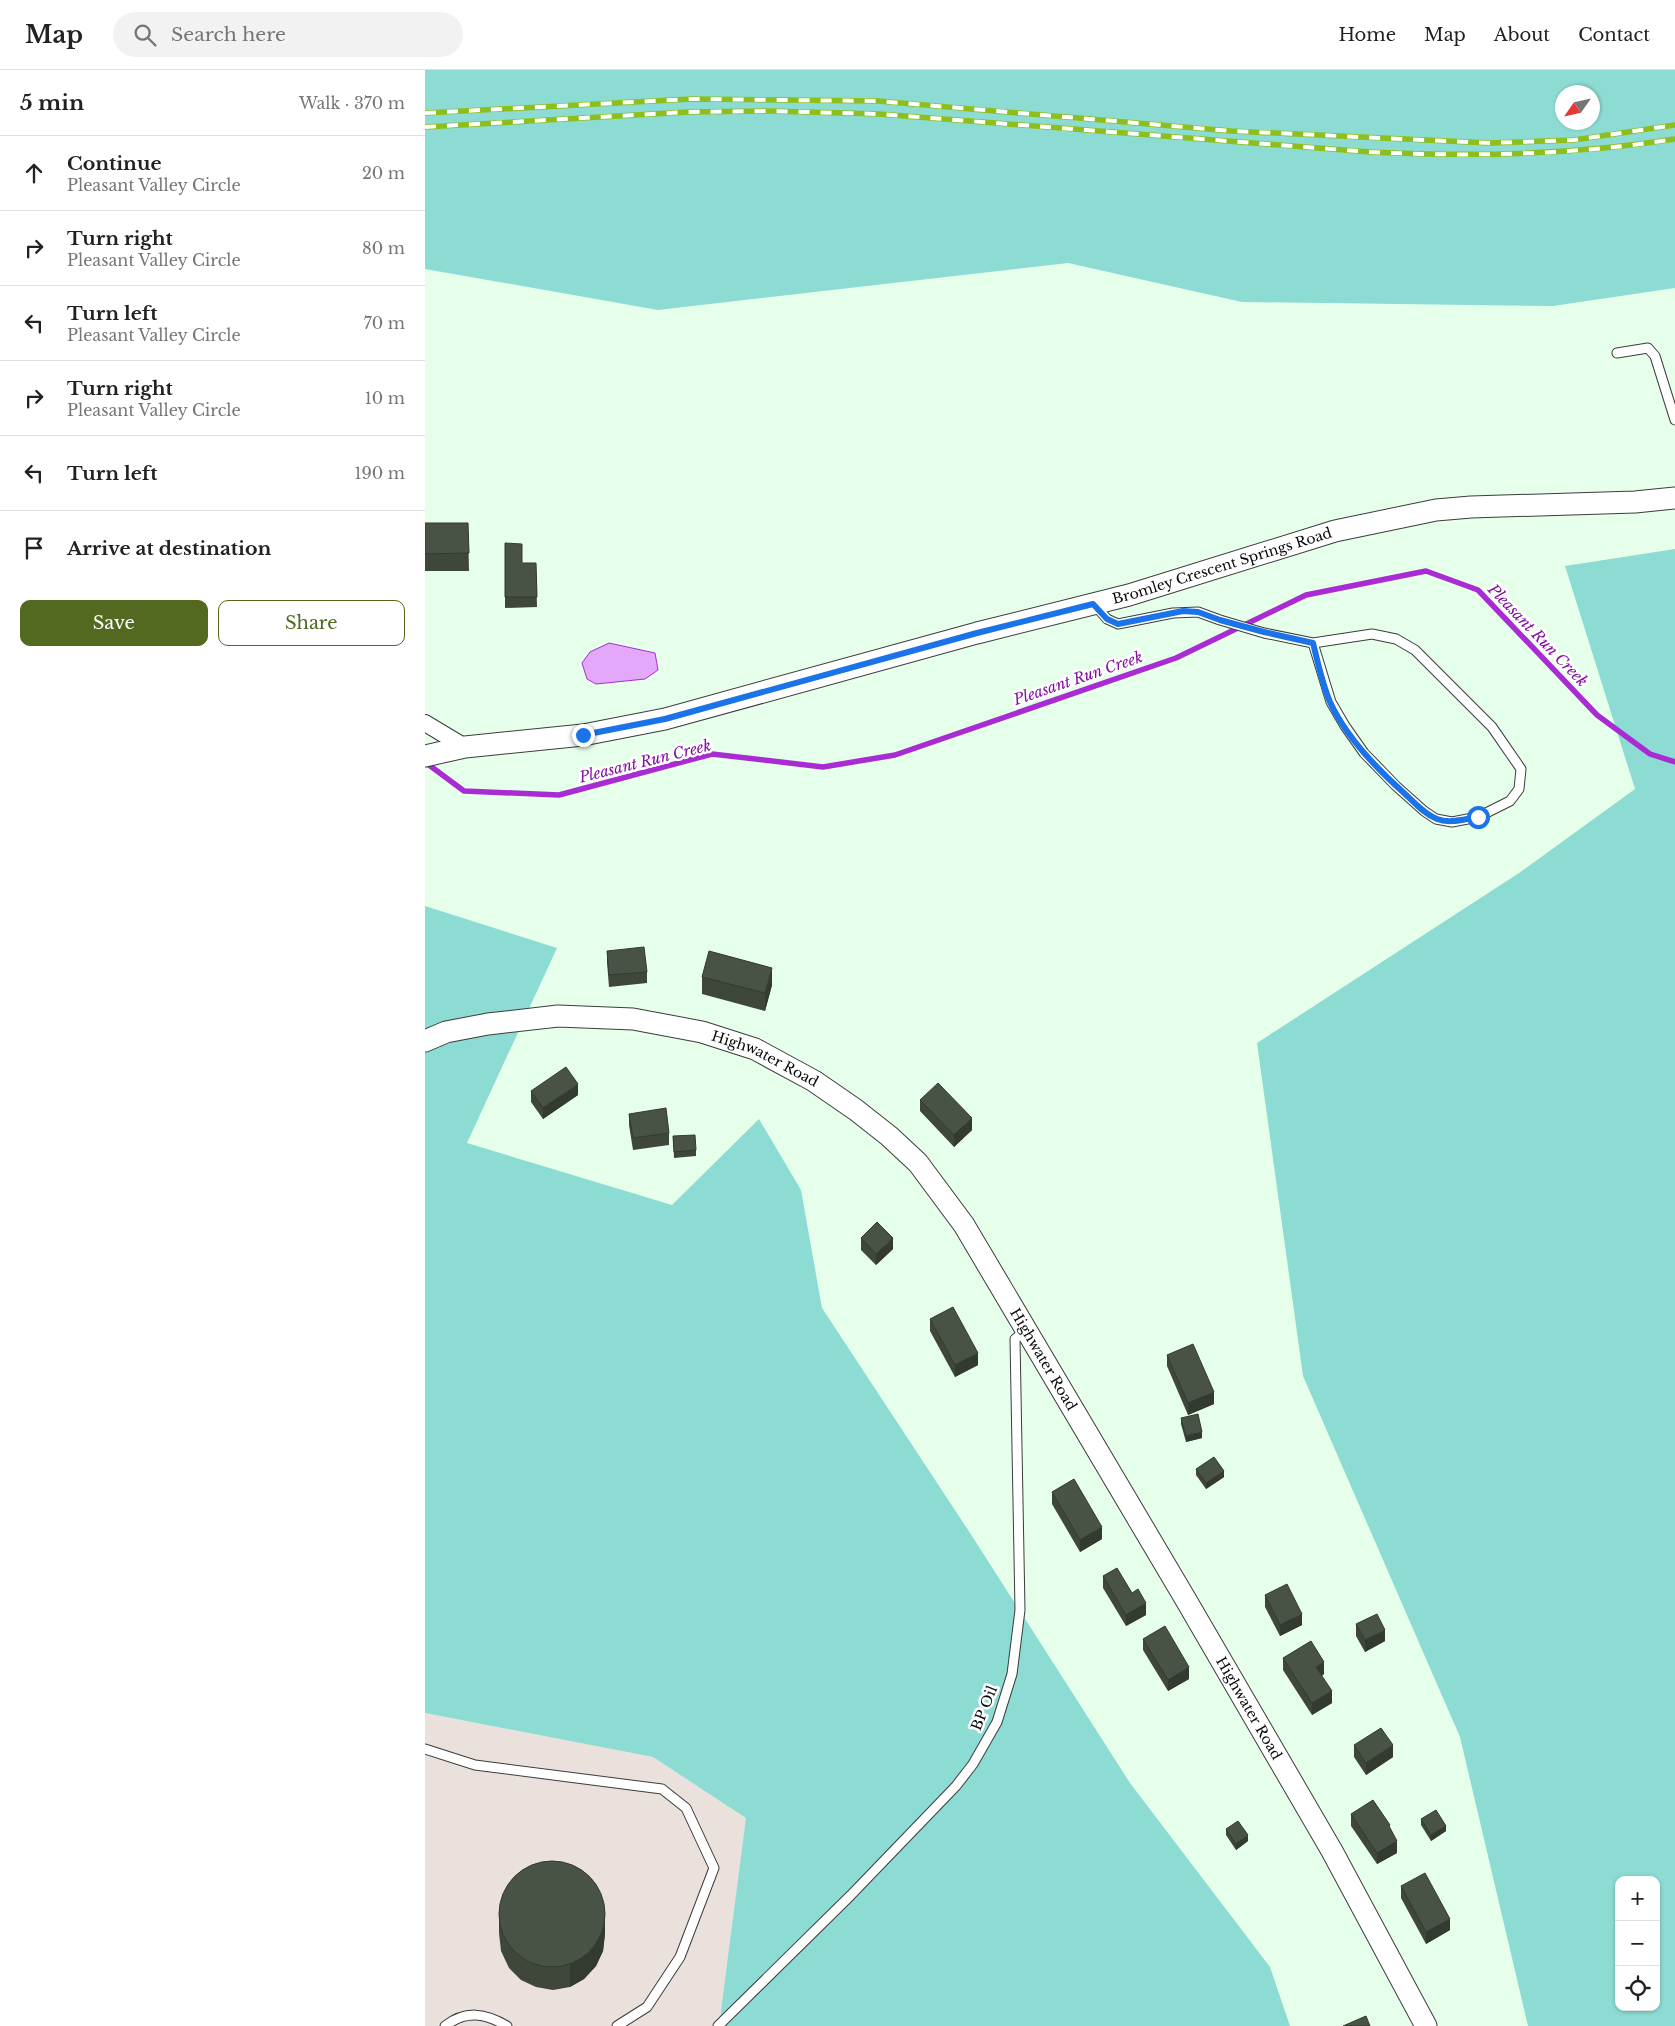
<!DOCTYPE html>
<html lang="en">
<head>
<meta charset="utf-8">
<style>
  body { margin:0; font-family:"Libre Baskerville",serif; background:#f2f2f2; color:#222 }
  .controls { position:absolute; right:15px; bottom:15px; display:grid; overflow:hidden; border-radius:10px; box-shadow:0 1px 4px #0004 }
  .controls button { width:45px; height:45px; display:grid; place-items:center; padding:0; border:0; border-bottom:1px solid #e0e0e0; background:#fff; color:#222; font:25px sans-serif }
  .compass { position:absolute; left:1130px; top:15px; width:45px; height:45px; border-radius:50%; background:#fff; box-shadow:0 1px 4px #0004; rotate:236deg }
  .stop { position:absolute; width:15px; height:15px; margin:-11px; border:4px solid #1a73e8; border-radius:50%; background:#fff }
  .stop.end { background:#1a73e8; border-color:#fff; box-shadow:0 1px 5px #0008 }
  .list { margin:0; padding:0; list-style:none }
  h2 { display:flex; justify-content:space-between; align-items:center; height:65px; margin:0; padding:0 20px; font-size:21px }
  h2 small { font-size:16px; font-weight:400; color:#767676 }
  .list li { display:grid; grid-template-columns:32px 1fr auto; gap:15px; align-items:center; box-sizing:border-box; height:75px; padding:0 20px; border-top:1px solid #e0e0e0 }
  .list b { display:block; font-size:19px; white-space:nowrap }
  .list p { margin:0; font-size:16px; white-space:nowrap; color:#767676 }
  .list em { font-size:16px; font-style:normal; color:#767676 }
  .actions { display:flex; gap:10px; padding:15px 20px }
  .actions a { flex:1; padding:11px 0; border:1px solid #52691f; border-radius:10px; text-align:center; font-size:18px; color:#52691f }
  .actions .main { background:#52691f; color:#fff }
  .icon { flex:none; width:28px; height:28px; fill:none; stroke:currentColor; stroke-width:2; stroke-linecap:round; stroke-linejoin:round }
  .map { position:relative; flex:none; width:1250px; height:1956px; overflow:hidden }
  header { display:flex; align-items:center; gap:30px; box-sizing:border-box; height:70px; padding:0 25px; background:#fff; border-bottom:1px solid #e0e0e0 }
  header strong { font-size:24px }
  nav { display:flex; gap:28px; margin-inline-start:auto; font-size:18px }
  .search { width:350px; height:45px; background:#f2f2f2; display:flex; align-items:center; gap:12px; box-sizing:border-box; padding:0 18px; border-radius:28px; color:#767676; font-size:19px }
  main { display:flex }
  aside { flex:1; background:#fff }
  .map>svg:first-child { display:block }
  .industrial { fill:#eae0dc }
  .forest { fill:#8ddcd4; fill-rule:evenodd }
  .water { fill:#e3a8f9; stroke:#aa2bd4 }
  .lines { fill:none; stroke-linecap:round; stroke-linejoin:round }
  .stream { stroke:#aa2bd4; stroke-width:5.5 }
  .service-casing { stroke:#3c3c3c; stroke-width:11 }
  .minor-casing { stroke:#3c3c3c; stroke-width:18 }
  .tertiary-casing { stroke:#3c3c3c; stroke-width:23 }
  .service { stroke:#fff; stroke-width:9 }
  .minor { stroke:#fff; stroke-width:16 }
  .tertiary { stroke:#fff; stroke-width:21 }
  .rail-casing { stroke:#8dbf1c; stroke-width:5.5 }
  .rail { stroke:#fff; stroke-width:4; stroke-dasharray:11; stroke-linecap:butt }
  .wall { fill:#3f473b }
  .shaded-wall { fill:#333a30 }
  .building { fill:#495345; stroke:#333a30 }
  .route { stroke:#1a73e8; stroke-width:6 }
  .labels { text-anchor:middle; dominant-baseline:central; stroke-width:5; stroke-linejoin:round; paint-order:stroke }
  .street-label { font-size:14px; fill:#090909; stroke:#fff }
  .water-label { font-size:15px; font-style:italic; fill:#810ea0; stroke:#fff }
</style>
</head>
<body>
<header>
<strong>Map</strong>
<div class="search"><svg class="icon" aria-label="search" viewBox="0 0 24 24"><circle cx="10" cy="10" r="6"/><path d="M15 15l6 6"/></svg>Search here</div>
<nav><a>Home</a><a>Map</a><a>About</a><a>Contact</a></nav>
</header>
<main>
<aside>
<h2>5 min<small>Walk · 370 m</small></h2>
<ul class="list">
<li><svg class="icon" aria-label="ahead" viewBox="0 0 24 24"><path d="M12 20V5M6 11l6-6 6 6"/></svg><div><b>Continue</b><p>Pleasant Valley Circle</p></div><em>20 m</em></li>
<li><svg class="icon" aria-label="right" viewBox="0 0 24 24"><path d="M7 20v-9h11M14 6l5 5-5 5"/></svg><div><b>Turn right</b><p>Pleasant Valley Circle</p></div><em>80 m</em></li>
<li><svg class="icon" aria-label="left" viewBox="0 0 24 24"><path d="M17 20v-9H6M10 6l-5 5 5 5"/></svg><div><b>Turn left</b><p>Pleasant Valley Circle</p></div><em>70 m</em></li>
<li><svg class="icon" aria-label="right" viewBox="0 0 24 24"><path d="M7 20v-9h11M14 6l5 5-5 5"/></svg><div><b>Turn right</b><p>Pleasant Valley Circle</p></div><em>10 m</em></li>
<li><svg class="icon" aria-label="left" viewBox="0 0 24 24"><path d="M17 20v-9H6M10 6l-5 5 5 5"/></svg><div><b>Turn left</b></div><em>190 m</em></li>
<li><svg class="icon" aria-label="arrive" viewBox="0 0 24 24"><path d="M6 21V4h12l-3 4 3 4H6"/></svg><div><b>Arrive at destination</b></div></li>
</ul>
<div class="actions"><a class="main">Save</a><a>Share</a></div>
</aside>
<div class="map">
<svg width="1250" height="1956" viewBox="0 0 1250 1956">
  <rect width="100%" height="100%" fill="#e6ffea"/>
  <path class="industrial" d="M0,1643L228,1687L322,1748L294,1956H0Z"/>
  <path class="forest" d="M0,0H1250V218L1128,236L817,232L643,193L233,240L0,199ZM1168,22V52H1138V22Z
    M1250,479V1956H1103L1035,1667L878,1306L832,973L1094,803L1210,719L1140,496ZM1194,1810H1231V1937H1194Z
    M0,836L132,878L42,1073L247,1135L334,1049L376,1120L397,1238L547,1466L705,1713L845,1897L865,1956H294L321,1748L228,1687L0,1643Z"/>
  <path class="water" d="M184,573L230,583L233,600L220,609L171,614L162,609L157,593L165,582Z"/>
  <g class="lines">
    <path class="stream" d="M0,692L39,721L134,725L287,684L398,697L470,685L751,588L881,525L1001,501L1053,520L1172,645L1225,684L1250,692"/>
    <g class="service-casing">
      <path id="service" d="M1192,283L1223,278L1230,286L1250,350
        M669,534L682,549L693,554L748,543L773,542L795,550L839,563L888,573
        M947,564L971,569L990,580L1067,657L1096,699L1094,719L1085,731L1053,747L1027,752L1011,749L999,741L971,716L939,683L920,656L906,632L888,573Z
        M0,1679L50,1695L237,1719L261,1738L289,1798L255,1887L222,1937L192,1956
        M20,1956C41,1940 60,1943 82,1956
        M293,1956L426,1825L531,1716L548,1694L572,1652L587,1604L595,1540L590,1269L601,1260"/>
    </g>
    <g class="minor-casing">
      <path id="minor" d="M0,653L40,677"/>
    </g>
    <g class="tertiary-casing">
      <g id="tertiary">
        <path id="s1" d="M0,686L40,677L158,665L240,649L552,563L704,525L910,461L1011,440L1046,437L1210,432L1250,428"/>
        <path id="s2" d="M0,971L21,962L63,954L133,946L208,949L277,962L330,979L389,1011L431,1040L464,1066L493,1093L539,1155L761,1530L907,1781L1001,1956"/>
      </g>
    </g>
    <use href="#service" class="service"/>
    <use href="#minor" class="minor"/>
    <use href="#tertiary" class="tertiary"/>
    <g class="rail-casing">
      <path id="rail" d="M0,43L266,29L453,31L806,61L1065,73L1149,70L1250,55
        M0,57L263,42L345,41L454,44L945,82C1047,87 1149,85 1250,69"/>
    </g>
    <use href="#rail" class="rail"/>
  </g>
  <path class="wall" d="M0,453H43L44,501H0Z
    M80,473L97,493H111L112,537L80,538Z
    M182,881L222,902V913L184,917L182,892Z
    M277,907L347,915L340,941L277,924Z
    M106,1021L153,1025L118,1049L106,1032Z
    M495,1030L547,1060L529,1077L495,1041Z
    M204,1044L244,1063V1075L208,1080L204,1055Z
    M248,1066L271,1080V1086L249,1088Z
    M436,1168L468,1179L451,1195L436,1180Z
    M505,1249L553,1295L530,1307L505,1261Z
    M742,1285L789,1334L763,1345L742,1296Z
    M756,1348L777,1368L761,1372L756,1354Z
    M771,1399L799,1407L781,1419L771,1405Z
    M627,1422L677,1469L655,1482L627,1434Z
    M678,1506L707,1523L721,1545L701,1556L678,1518Z
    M840,1525L877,1555L855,1566L840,1537Z
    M931,1554L960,1571L940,1582L931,1566Z
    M718,1569L764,1609L743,1621L718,1580Z
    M858,1588L899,1604L897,1606L907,1633L887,1645L858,1600Z
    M929,1675L968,1687L941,1705L929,1687Z
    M926,1744L965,1759L972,1783L952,1794L926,1756Z
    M996,1749L1021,1761L1006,1771L996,1755Z
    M801,1759L823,1771L811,1780L801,1765Z
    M976,1816L1025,1860L1001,1874L976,1828Z
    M74,1841L180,1864L178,1881L171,1896L159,1909L145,1917L128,1920L111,1917L96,1910L84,1898L76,1881L74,1863Z"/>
  <path class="shaded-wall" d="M347,898V915L340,941V923Z
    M153,1014V1025L118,1049V1038Z
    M547,1048V1060L529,1077V1065Z
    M468,1168V1179L451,1195V1184Z
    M553,1283V1295L530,1307V1295Z
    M789,1322V1334L763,1345V1333Z
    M777,1362V1368L761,1372V1366Z
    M799,1401V1407L781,1419V1413Z
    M677,1457V1469L655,1482V1470Z
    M721,1533V1545L701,1556V1545Z
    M877,1544V1555L855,1566V1555Z
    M960,1560V1571L940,1582V1570Z
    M899,1592V1604L891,1609V1597Z
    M764,1597V1609L743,1621V1610Z
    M907,1621V1633L887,1645V1633Z
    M968,1675V1687L941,1705V1693Z
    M1021,1756V1761L1006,1771V1765Z
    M823,1765V1771L811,1780V1774Z
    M972,1771V1783L952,1794V1783Z
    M180,1841V1864L178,1881L171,1896L159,1909L145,1917V1894Z
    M1025,1849V1860L1001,1874V1862Z"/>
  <path class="building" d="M0,453H43L44,483L0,484Z
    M80,473L97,474V493H111L112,527H80Z
    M219,877L222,902L184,905L182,881Z
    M284,881L347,898L340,923L277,907Z
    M141,997L153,1014L118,1038L106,1021Z
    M513,1013L547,1048L529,1065L495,1030Z
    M241,1038L244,1063L208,1068L204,1044Z
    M270,1065L271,1080L249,1082L248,1066Z
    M452,1152L468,1168L451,1184L436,1168Z
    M528,1237L553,1283L530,1295L505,1249Z
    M768,1274L789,1322L763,1333L742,1285Z
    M773,1344L777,1362L761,1366L756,1348Z
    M789,1387L799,1401L781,1413L771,1399Z
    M649,1409L677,1457L655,1470L627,1422Z
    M692,1498L707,1523L713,1519L721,1533L701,1545L678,1506Z
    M862,1514L877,1544L855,1555L840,1525Z
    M952,1544L960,1560L940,1570L931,1554Z
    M740,1556L764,1597L743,1610L718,1569Z
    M886,1571L899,1592L891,1597L907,1621L887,1633L858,1588Z
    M956,1658L968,1675L941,1693L929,1675Z
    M948,1730L965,1755L964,1756L972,1771L952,1783L926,1744Z
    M1011,1740L1021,1756L1006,1765L996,1749Z
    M813,1751L823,1765L811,1774L801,1759Z
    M74 1844a53 53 0 1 1 106 0a53 53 0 1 1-106 0Z
    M1000,1803L1025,1849L1001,1862L976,1816Z
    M941,1946L945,1956H918Z"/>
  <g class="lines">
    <path class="route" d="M158,665L240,649L552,563L668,534L682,549L693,554L758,541L773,542L795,550L839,562L888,573C893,593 897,613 905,632C921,667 951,698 979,723C989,732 999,744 1012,749C1025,754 1039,749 1053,747"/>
  </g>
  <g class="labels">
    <g class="street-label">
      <text stroke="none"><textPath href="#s1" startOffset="821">Bromley Crescent Springs Road</textPath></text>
      <text stroke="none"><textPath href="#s2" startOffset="350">Highwater Road</textPath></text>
      <text stroke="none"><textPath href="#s2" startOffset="770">Highwater Road</textPath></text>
      <text transform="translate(559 1638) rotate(-68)">BP Oil</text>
      <text stroke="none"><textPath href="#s2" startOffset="1175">Highwater Road</textPath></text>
    </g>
    <g class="water-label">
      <text transform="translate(1113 565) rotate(46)">Pleasant Run Creek</text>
      <text transform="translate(653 608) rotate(-19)">Pleasant Run Creek</text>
      <text transform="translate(220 691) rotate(-14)">Pleasant Run Creek</text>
    </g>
  </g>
</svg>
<div class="controls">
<button>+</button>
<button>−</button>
<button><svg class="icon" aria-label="locate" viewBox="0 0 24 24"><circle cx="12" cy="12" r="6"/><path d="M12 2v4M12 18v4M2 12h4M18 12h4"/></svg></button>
</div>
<svg class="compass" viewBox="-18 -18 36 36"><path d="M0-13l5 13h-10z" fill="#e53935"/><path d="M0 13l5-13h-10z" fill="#767676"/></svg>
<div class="stop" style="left:1053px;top:747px"></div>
<div class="stop end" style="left:158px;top:665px"></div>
</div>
</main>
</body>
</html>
